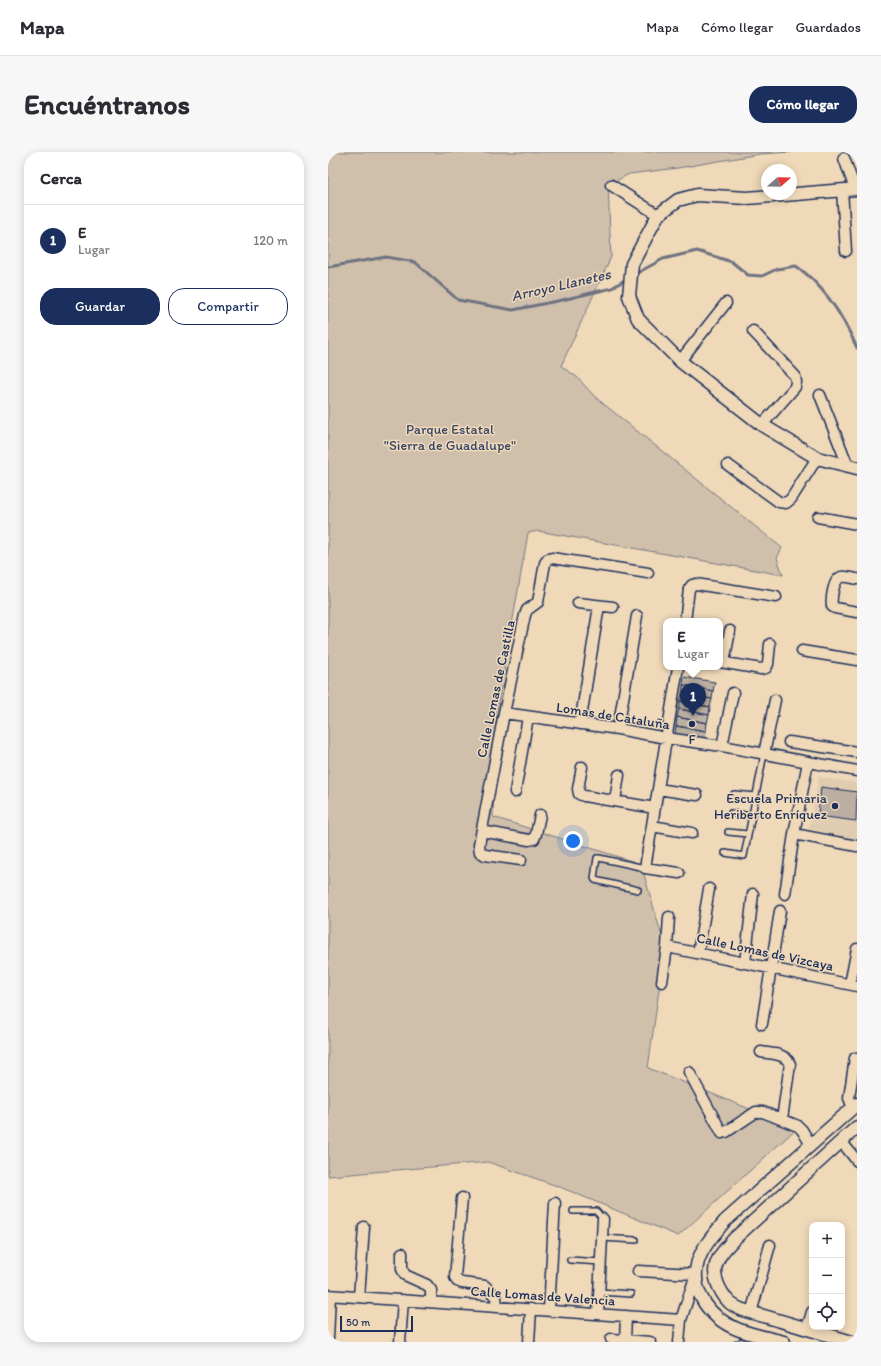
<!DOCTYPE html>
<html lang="es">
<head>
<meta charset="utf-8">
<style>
  body { margin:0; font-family:Itim,sans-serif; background:#f7f7f7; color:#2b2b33 }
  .controls { position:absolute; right:12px; bottom:12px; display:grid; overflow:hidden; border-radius:8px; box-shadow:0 2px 10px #0003 }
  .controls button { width:36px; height:36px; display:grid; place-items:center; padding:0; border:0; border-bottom:1px solid #e1e1e2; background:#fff; color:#2b2b33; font:20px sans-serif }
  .compass { position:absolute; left:433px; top:12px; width:36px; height:36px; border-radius:50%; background:#fff; box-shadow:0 2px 10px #0003; rotate:70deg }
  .scale { position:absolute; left:12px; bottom:10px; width:73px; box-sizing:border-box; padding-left:4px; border:2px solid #1b2f5e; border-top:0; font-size:11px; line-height:14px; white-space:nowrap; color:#1b2f5e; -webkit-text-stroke:3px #efd9b8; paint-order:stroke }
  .you { position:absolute; left:245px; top:689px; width:14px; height:14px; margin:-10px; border:3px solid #fff; border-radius:50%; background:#1a73e8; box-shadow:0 0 0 6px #1a73e833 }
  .badge { display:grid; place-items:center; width:26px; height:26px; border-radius:50%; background:#1b2f5e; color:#fff; font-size:13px; font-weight:700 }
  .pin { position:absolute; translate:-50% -33px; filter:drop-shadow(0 1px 2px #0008) }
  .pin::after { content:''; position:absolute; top:21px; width:14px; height:12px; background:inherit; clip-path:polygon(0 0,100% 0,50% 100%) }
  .popup { position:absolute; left:335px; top:466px; width:60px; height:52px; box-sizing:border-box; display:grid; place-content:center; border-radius:8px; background:#fff; filter:drop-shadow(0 1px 3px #0005); font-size:13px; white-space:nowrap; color:#7c7c81 }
  .popup b { font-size:15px; color:#2b2b33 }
  .popup::after { content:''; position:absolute; left:50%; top:100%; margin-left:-8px; border:8px solid transparent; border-top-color:#fff }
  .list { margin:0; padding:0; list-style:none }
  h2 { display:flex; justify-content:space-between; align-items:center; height:52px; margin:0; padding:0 16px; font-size:17px }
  h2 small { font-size:13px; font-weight:400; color:#7c7c81 }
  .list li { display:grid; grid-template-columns:26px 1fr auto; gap:12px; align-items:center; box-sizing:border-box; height:72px; padding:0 16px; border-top:1px solid #e1e1e2 }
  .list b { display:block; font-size:15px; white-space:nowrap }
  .list p { margin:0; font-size:13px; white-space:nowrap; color:#7c7c81 }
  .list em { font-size:13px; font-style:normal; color:#7c7c81 }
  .actions { display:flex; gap:8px; padding:12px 16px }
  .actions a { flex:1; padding:9px 0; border:1px solid #1b2f5e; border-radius:16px; text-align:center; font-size:14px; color:#1b2f5e }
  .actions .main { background:#1b2f5e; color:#fff }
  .icon { flex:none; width:22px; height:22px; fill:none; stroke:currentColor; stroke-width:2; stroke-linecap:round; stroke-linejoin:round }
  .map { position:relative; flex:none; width:529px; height:1190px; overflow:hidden; border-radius:16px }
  header { display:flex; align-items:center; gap:24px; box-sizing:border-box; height:56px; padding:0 20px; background:#fff; border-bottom:1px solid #e1e1e2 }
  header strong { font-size:19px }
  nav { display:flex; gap:22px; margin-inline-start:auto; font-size:14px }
  .intro { display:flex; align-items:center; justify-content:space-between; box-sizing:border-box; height:96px; padding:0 24px }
  h1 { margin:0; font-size:28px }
  .button { padding:10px 18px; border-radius:16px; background:#1b2f5e; color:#fff; font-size:14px; font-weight:700 }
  main { display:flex; gap:24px; padding:0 24px }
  aside { flex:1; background:#fff; border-radius:16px; box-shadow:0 2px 10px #0003 }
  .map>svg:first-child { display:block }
  .built { fill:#dfccb1 }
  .green { fill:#d0c0ab; stroke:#767884 }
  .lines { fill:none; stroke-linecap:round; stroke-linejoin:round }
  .stream { stroke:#6e7281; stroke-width:3 }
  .building { fill:#bbafa2; stroke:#1b2f5e }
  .service-casing { stroke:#1b2f5e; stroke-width:8 }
  .minor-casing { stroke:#1b2f5e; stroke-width:13 }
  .tertiary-casing { stroke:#1b2f5e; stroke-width:15 }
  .service { stroke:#efd9b8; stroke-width:5 }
  .minor { stroke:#efd9b8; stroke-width:10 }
  .tertiary { stroke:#efd9b8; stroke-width:12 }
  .poi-dot { fill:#1b2f5e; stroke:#efd9b8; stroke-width:1.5 }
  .labels { text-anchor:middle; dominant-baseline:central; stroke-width:3; stroke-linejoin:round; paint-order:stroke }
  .park-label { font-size:14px; fill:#36456a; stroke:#efd9b8 }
  .street-label { font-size:14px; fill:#1b2f5e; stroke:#efd9b8 }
  .poi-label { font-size:14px; fill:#1b2f5e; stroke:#efd9b8 }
  .water-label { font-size:15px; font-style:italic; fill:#37456a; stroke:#efd9b8 }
</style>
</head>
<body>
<header>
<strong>Mapa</strong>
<nav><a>Mapa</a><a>Cómo llegar</a><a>Guardados</a></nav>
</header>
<div class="intro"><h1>Encuéntranos</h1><a class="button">Cómo llegar</a></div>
<main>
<aside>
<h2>Cerca<small></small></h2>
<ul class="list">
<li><span class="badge">1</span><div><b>E</b><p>Lugar</p></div><em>120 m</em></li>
</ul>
<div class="actions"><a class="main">Guardar</a><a>Compartir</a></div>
</aside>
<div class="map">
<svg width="529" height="1190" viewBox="0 0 529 1190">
  <rect width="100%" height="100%" fill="#efd9b8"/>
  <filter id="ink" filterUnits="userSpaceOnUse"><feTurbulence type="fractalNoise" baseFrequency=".025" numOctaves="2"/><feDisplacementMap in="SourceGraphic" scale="8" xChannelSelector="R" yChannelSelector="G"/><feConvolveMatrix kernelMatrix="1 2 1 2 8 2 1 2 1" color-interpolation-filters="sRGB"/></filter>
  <g filter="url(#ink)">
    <path class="built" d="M491,625L529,631V687L481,677Z"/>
    <path class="green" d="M0,0H464L432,2L350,16L301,22L280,33L283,105L233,214L249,225L267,245L454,396L449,406L455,423L210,379L200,381L168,564L165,665L313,712L337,795L320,916L469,976L350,1084L232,1035L160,1010L0,1024Z"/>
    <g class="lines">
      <path class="stream" d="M0,115L58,105L87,110L130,148L185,158L234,148L284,136L295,129
        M311,120L335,107L369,99L404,110L420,123L434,124L449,117L468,114C497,134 515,164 529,196"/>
    </g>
    <path class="building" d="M356,525L387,530L385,539L355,533Z
      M355,533L385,539L384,547L354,542Z
      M354,542L384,547L382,555L352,549Z
      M352,549L382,555L381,563L351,557Z
      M351,557L381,563L379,571L349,565Z
      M349,565L379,571L378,579L348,574Z
      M348,574L378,579L377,587L347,582Z
      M493,635L529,640L528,669L490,664Z
      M415,1185L417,1190H405Z"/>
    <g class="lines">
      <g class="service-casing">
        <path id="service" d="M406,642L428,644
          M403,661L424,664
          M400,680L420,682
          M397,701L416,704L436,602
          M310,738L267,728L266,726L269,706H271L317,716
          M245,1059H268L275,1067
          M274,1086L308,1088
          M242,1108L273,1110
          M271,1140L303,1142"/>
      </g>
      <g class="minor-casing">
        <path id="minor" d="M516,6L527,37
          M283,33L330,63
          M514,38L518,99
          M425,179L467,224L468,230L467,235L434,273
          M352,209L398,151
          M492,243L520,314
          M400,313L451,350L458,351L463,347L489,306
          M490,365L529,372
          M529,427C524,426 518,424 513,425C505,428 503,447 504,454L507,456L529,460
          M250,451L285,455
          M357,469L361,437L364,433L368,432L448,445
          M474,499L529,508
          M392,510L433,517L438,516L440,512L442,492
          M396,510L402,479
          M350,515L317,716L351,721
          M176,561L290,577L338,586L394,594L529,619
          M252,572L271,454
          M290,577L309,464
          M461,590L529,600
          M394,594L405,541
          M436,602L447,548
          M254,615L250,637L251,642L256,644L327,656
          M330,637L369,643
          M187,640L200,565
          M287,649L291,623
          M324,674L364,681
          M154,679L201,688L206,687L208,682L212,663
          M466,682L529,694
          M193,708L157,703L152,700L151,693L176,561L197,463L199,458L210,450L217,411L220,407L224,406L320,421
          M457,742L466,682L480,610
          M339,795L529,834
          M370,801L381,737
          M417,811L425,742
          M334,830L339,795L341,765
          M522,832L529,797
          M434,872L452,759
          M433,900C444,902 457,901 462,912L454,967
          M361,920L394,981L398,980L428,960H435L470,974L474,978L483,993
          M525,956L521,946L527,906
          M513,989L529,1009
          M134,1046L127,1125L129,1129L134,1131L157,1134L168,1145L169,1155
          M74,1101V1117L77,1123L99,1133L103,1138V1150
          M310,1119L367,1122
          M0,1143L353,1168
          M31,1145L36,1075
          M221,1158L227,1051
          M423,1161L442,1093
          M270,1162L275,1067
          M479,1177L484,1160
          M0,1187L2,1143
          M283,1187L322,1190
          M297,1188L298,1164
          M72,1190L75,1148
          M201,1190L203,1157
          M351,1190L353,1168L367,1125"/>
      </g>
      <g class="tertiary-casing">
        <path id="tertiary" d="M529,37L419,46L369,43L350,48L330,63L304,112L301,144L310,167L352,209L434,273L489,306L529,316
          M456,1190C440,1186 424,1183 409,1177C382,1166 361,1139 370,1109C375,1094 387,1081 397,1069L529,952
          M524,1190L415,1158C410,1156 405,1154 401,1150C392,1140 383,1123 389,1110C392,1101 400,1094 406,1087L529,975"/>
      </g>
      <use href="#service" class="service"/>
      <use href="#minor" class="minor"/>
      <use href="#tertiary" class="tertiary"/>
    </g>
  </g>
  <g class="poi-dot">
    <circle cx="364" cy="572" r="4"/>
    <circle cx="507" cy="654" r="4"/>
  </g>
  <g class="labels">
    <g class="park-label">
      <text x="122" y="277">Parque Estatal<tspan x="122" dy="16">"Sierra de Guadalupe"</tspan></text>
    </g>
    <g class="street-label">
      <text transform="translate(168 537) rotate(-78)">Calle Lomas de Castilla</text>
      <text transform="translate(285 564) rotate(9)">Lomas de Cataluña</text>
      <text transform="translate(437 800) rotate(12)">Calle Lomas de Vizcaya</text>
      <text transform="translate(215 1144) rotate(4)">Calle Lomas de Valencia</text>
    </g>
    <g class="poi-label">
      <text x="364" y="587">F</text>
      <text x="499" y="646" text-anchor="end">Escuela Primaria<tspan x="499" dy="16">Heriberto Enríquez</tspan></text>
    </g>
    <g class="water-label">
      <text transform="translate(233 133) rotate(-13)">Arroyo Llanetes</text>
    </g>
  </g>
</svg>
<div class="controls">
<button>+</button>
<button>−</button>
<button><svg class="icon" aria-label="locate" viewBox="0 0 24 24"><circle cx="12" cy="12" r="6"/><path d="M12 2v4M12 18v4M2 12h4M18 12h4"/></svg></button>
</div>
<svg class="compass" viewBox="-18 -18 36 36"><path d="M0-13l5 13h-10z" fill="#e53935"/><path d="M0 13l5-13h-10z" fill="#7c7c81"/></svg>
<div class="scale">50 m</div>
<div class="you"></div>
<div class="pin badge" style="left:365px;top:564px">1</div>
<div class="popup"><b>E</b>Lugar</div>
</div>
</main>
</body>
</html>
